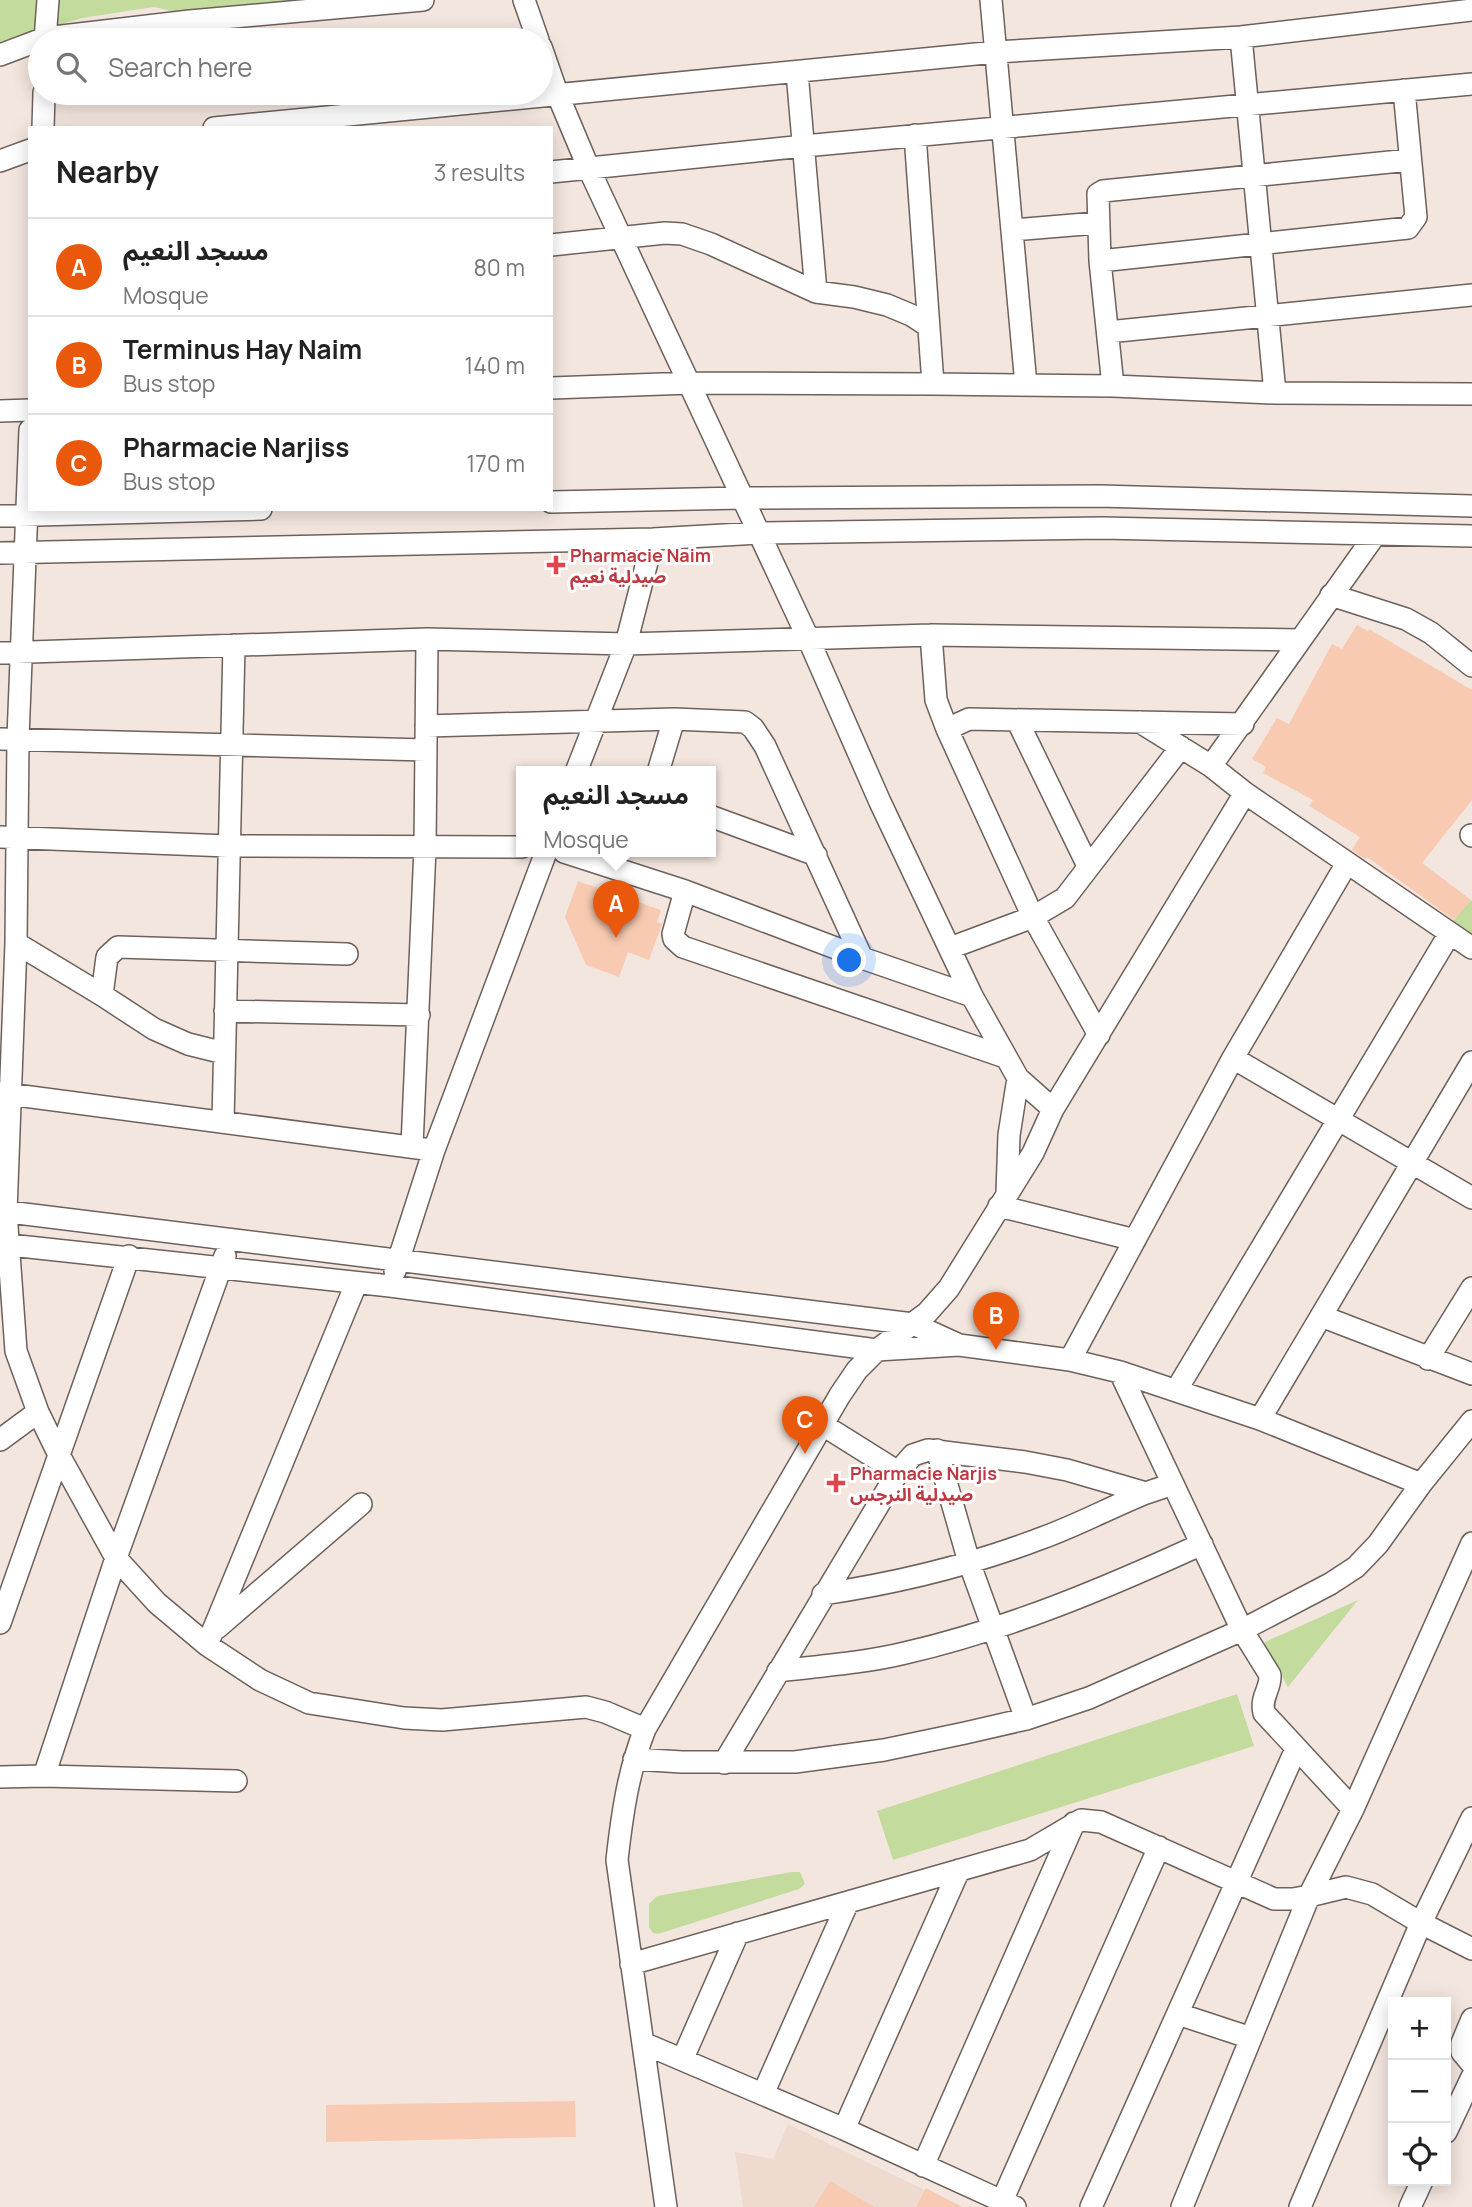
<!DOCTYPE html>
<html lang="en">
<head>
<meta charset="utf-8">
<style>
  body { margin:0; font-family:Manrope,"Noto Sans Arabic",sans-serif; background:#f6f6f6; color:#222 }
  .controls { position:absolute; right:21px; bottom:21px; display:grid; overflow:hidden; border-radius:0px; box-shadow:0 4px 18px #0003 }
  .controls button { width:63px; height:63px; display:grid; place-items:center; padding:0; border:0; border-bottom:2px solid #e0e0e0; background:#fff; color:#222; font:35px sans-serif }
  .you { position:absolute; left:850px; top:961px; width:24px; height:24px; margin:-18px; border:5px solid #fff; border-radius:50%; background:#1a73e8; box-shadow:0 0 0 10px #1a73e833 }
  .badge { display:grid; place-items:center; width:46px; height:46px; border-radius:50%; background:#ea580c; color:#fff; font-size:23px; font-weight:700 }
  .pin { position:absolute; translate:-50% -58px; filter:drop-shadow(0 2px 4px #0008) }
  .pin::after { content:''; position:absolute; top:37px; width:24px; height:21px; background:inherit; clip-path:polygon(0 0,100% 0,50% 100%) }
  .popup { position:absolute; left:516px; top:766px; width:200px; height:91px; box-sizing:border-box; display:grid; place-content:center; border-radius:0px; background:#fff; filter:drop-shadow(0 2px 5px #0005); font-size:23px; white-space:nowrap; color:#767676 }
  .popup b { font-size:26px; color:#222 }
  .popup::after { content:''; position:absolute; left:50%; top:100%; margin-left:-14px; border:14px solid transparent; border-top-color:#fff }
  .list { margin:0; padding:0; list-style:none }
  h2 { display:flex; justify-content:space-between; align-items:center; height:91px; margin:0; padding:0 28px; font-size:30px }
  h2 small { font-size:23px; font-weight:400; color:#767676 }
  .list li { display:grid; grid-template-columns:46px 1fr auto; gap:21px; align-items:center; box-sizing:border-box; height:98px; padding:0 28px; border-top:2px solid #e0e0e0 }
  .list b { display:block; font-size:26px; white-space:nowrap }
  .list p { margin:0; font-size:23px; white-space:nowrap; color:#767676 }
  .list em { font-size:23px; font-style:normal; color:#767676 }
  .icon { flex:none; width:38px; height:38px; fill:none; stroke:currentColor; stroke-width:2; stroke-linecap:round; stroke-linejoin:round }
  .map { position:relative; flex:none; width:1472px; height:2207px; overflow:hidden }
  .search { position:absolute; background:#fff; box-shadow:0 4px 18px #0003; left:28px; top:28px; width:525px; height:77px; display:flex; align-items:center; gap:18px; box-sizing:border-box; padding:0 24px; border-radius:38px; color:#767676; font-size:26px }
  .panel { position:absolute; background:#fff; box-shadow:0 4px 18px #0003; left:28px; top:126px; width:525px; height:385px; border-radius:0px }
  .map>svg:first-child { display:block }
  .built { fill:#eedacf }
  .green { fill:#c3dc9d }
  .building { fill:#f8cab2 }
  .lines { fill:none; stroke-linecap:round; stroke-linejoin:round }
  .street-casing { stroke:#6d615b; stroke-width:24 }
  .street { stroke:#fff; stroke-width:21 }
  .health-dot { fill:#e0444e; stroke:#fff; stroke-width:2.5 }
  .labels { text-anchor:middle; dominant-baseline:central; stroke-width:6; stroke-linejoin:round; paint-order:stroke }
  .health-label { font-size:18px; font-weight:bold; fill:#be3a42; stroke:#fff; text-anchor:start }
</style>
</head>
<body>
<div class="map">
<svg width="1472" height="2207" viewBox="0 0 1472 2207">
  <rect width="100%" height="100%" fill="#f3e6df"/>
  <path class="built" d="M788,2124L960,2207H743L735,2152L773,2159Z"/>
  <path class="green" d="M0,0H341L185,14L154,7L82,18L0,43Z
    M1471,900L1472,901V935L1453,921Z
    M1358,1600L1288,1687L1263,1643Z
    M1237,1694L1254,1746L893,1860L877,1811Z
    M792,1872H800L805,1884L799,1889L658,1934L653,1933L649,1927V1904L657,1896Z"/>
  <path class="building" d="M1357,625L1368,631L1369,629L1472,690V800L1422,863L1471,900L1454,920L1367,857L1365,859L1352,850L1360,837L1309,806L1313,800L1263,773L1266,767L1252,759L1277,718L1289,724L1332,644L1342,649Z
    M578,881L661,910L657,922L662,924L649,960L628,952L619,977L586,965L565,917Z
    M575,2101L576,2137L326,2142V2105Z
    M830,2181L874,2207H814Z
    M926,2188L962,2207H916Z"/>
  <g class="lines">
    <g class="street-casing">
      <path id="street" d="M524,0L538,40
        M991,0L1026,385
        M1241,37L1275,393
        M45,40L48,0
        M541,47L557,93L589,169L808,638L880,802L972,996L1018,1078L1053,1109
        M0,55L45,38L190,21L423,0
        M797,72L816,292
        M43,128L44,93
        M214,128L996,52L1241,37L1472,10
        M915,135L933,384
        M0,161L30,150
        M551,172L804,146L1472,84
        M1012,230L1097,223
        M551,245L665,233L682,234L711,244L816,292L854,297L887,305L911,315L928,326
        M1100,261L1408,228L1416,217L1404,90
        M1108,332L1472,295
        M1113,386L1100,261L1098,194L1103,191L1410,160
        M551,388L690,383L933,384L1113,386L1275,393L1472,394
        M0,411L30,410
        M30,430L18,738L16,943L6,1212L16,1351L38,1412L59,1455L116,1558L157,1603L207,1645L260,1680L309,1703L404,1718L442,1720L586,1707L605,1712L645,1729
        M551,502L742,498L1099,496L1472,506
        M0,516L261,509
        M0,553L653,539L759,533L1102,528L1472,536
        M1331,595L1406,619L1431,633L1472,666
        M931,635L936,700L947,729L1033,917L1099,1035
        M0,653L427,639L626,644L931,635L1300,640
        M1017,720L1088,866
        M1140,722L1211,766L1245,793L1472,948
        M426,726L674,719L745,722L753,728L765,746L862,958
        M947,729L969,719L1243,724
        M0,739L426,750
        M1211,766L1375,535
        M576,772L626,644L653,539
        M658,772L674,719
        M710,816L816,855
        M1471,835L1472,836
        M0,837L228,846L522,847
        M564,852L685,891L862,958L972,996
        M685,891L673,934L674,939L683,947L1005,1057
        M16,943L102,995L154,1029L188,1044L224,1053
        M950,948L1033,917L1065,898L1181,747
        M102,995L107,957L118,947L347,954
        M225,1011L419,1015
        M1233,1058L1472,1198
        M0,1093L425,1149
        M223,1122L234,645
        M412,1146L425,848L427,639
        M1007,1193L1009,1135L1018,1078
        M999,1206L1135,1240
        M0,1211L913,1324L957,1344
        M0,1244L390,1286L877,1350L959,1345L1070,1360L1120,1372L1260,1419L1421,1484
        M395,1271L434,1150L546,852
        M1321,1316L1472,1374
        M1428,1359L1472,1288
        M1070,1360L1233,1058L1347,863
        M1120,1372L1242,1630L1270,1675C1271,1689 1260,1697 1264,1713L1353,1809
        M1177,1389L1450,933
        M1260,1419L1472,1062
        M823,1425L898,1472L913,1455L928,1450L1025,1462L1067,1470L1146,1493L1173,1484
        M0,1440L38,1412
        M937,1450L969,1562L1026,1719
        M823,1594C898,1583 971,1565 1042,1538C1078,1525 1111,1507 1146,1493
        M0,1623L129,1256
        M217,1628L361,1504
        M207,1645L356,1284
        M778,1671C820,1666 864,1663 905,1653C1009,1629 1106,1588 1202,1544
        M634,1759L682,1762H795L884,1750L965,1733L1026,1719L1089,1698L1242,1630L1330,1584L1356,1567L1378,1544L1421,1484L1472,1421
        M724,1763L898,1472
        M44,1776L116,1558L225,1256
        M0,1777L44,1776L236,1781
        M631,1964L1030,1850L1081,1820L1101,1822L1274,1899H1293L1309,1896L1353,1809L1472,1543
        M1178,2014L1251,2038
        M1472,2019L1462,2043V2052L1472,2064
        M643,2043L844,2129L1015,2207
        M683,2058L738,1933
        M763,2094L848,1902
        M844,2129L959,1870
        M1446,2132L1472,2077
        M923,2166L1074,1823
        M1002,2201L1159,1847
        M666,2207L617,1860C622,1815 628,1772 645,1729L840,1395L857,1370L877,1350L927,1313L949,1288L1033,1153L1053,1109L1245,793
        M1091,2207L1296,1749
        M1182,2207L1309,1896L1346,1887L1372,1894L1421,1923L1472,1949
        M1300,2207L1421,1923L1472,1818
        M1410,2207L1422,2181"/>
    </g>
    <use href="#street" class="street"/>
  </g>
  <g class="health-dot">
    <path d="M552.5 554.5h7v7h7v7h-7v7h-7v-7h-7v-7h7z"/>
    <path d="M832.5 1472.5h7v7h7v7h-7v7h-7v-7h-7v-7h7z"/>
  </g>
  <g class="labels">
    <g class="health-label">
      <text x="570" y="555">Pharmacie Naim<tspan x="570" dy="21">صيدلية نعيم</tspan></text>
      <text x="850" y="1473">Pharmacie Narjis<tspan x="850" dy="21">صيدلية النرجس</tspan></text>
    </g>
  </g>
</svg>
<div class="controls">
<button>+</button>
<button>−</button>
<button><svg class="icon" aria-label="locate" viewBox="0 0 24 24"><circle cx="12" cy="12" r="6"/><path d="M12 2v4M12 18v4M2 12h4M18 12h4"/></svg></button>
</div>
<div class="you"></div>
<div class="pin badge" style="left:616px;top:938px">A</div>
<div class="popup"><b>مسجد النعيم</b>Mosque</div>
<div class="pin badge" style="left:996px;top:1350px">B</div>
<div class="pin badge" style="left:805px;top:1454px">C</div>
<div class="search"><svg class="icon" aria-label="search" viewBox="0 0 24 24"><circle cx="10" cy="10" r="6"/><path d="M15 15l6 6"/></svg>Search here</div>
<section class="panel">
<h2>Nearby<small>3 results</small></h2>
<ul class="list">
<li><span class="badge">A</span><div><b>مسجد النعيم</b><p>Mosque</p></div><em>80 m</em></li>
<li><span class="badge">B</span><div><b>Terminus Hay Naim</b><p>Bus stop</p></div><em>140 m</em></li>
<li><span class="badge">C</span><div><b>Pharmacie Narjiss</b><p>Bus stop</p></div><em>170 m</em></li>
</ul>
</section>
</div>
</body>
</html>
